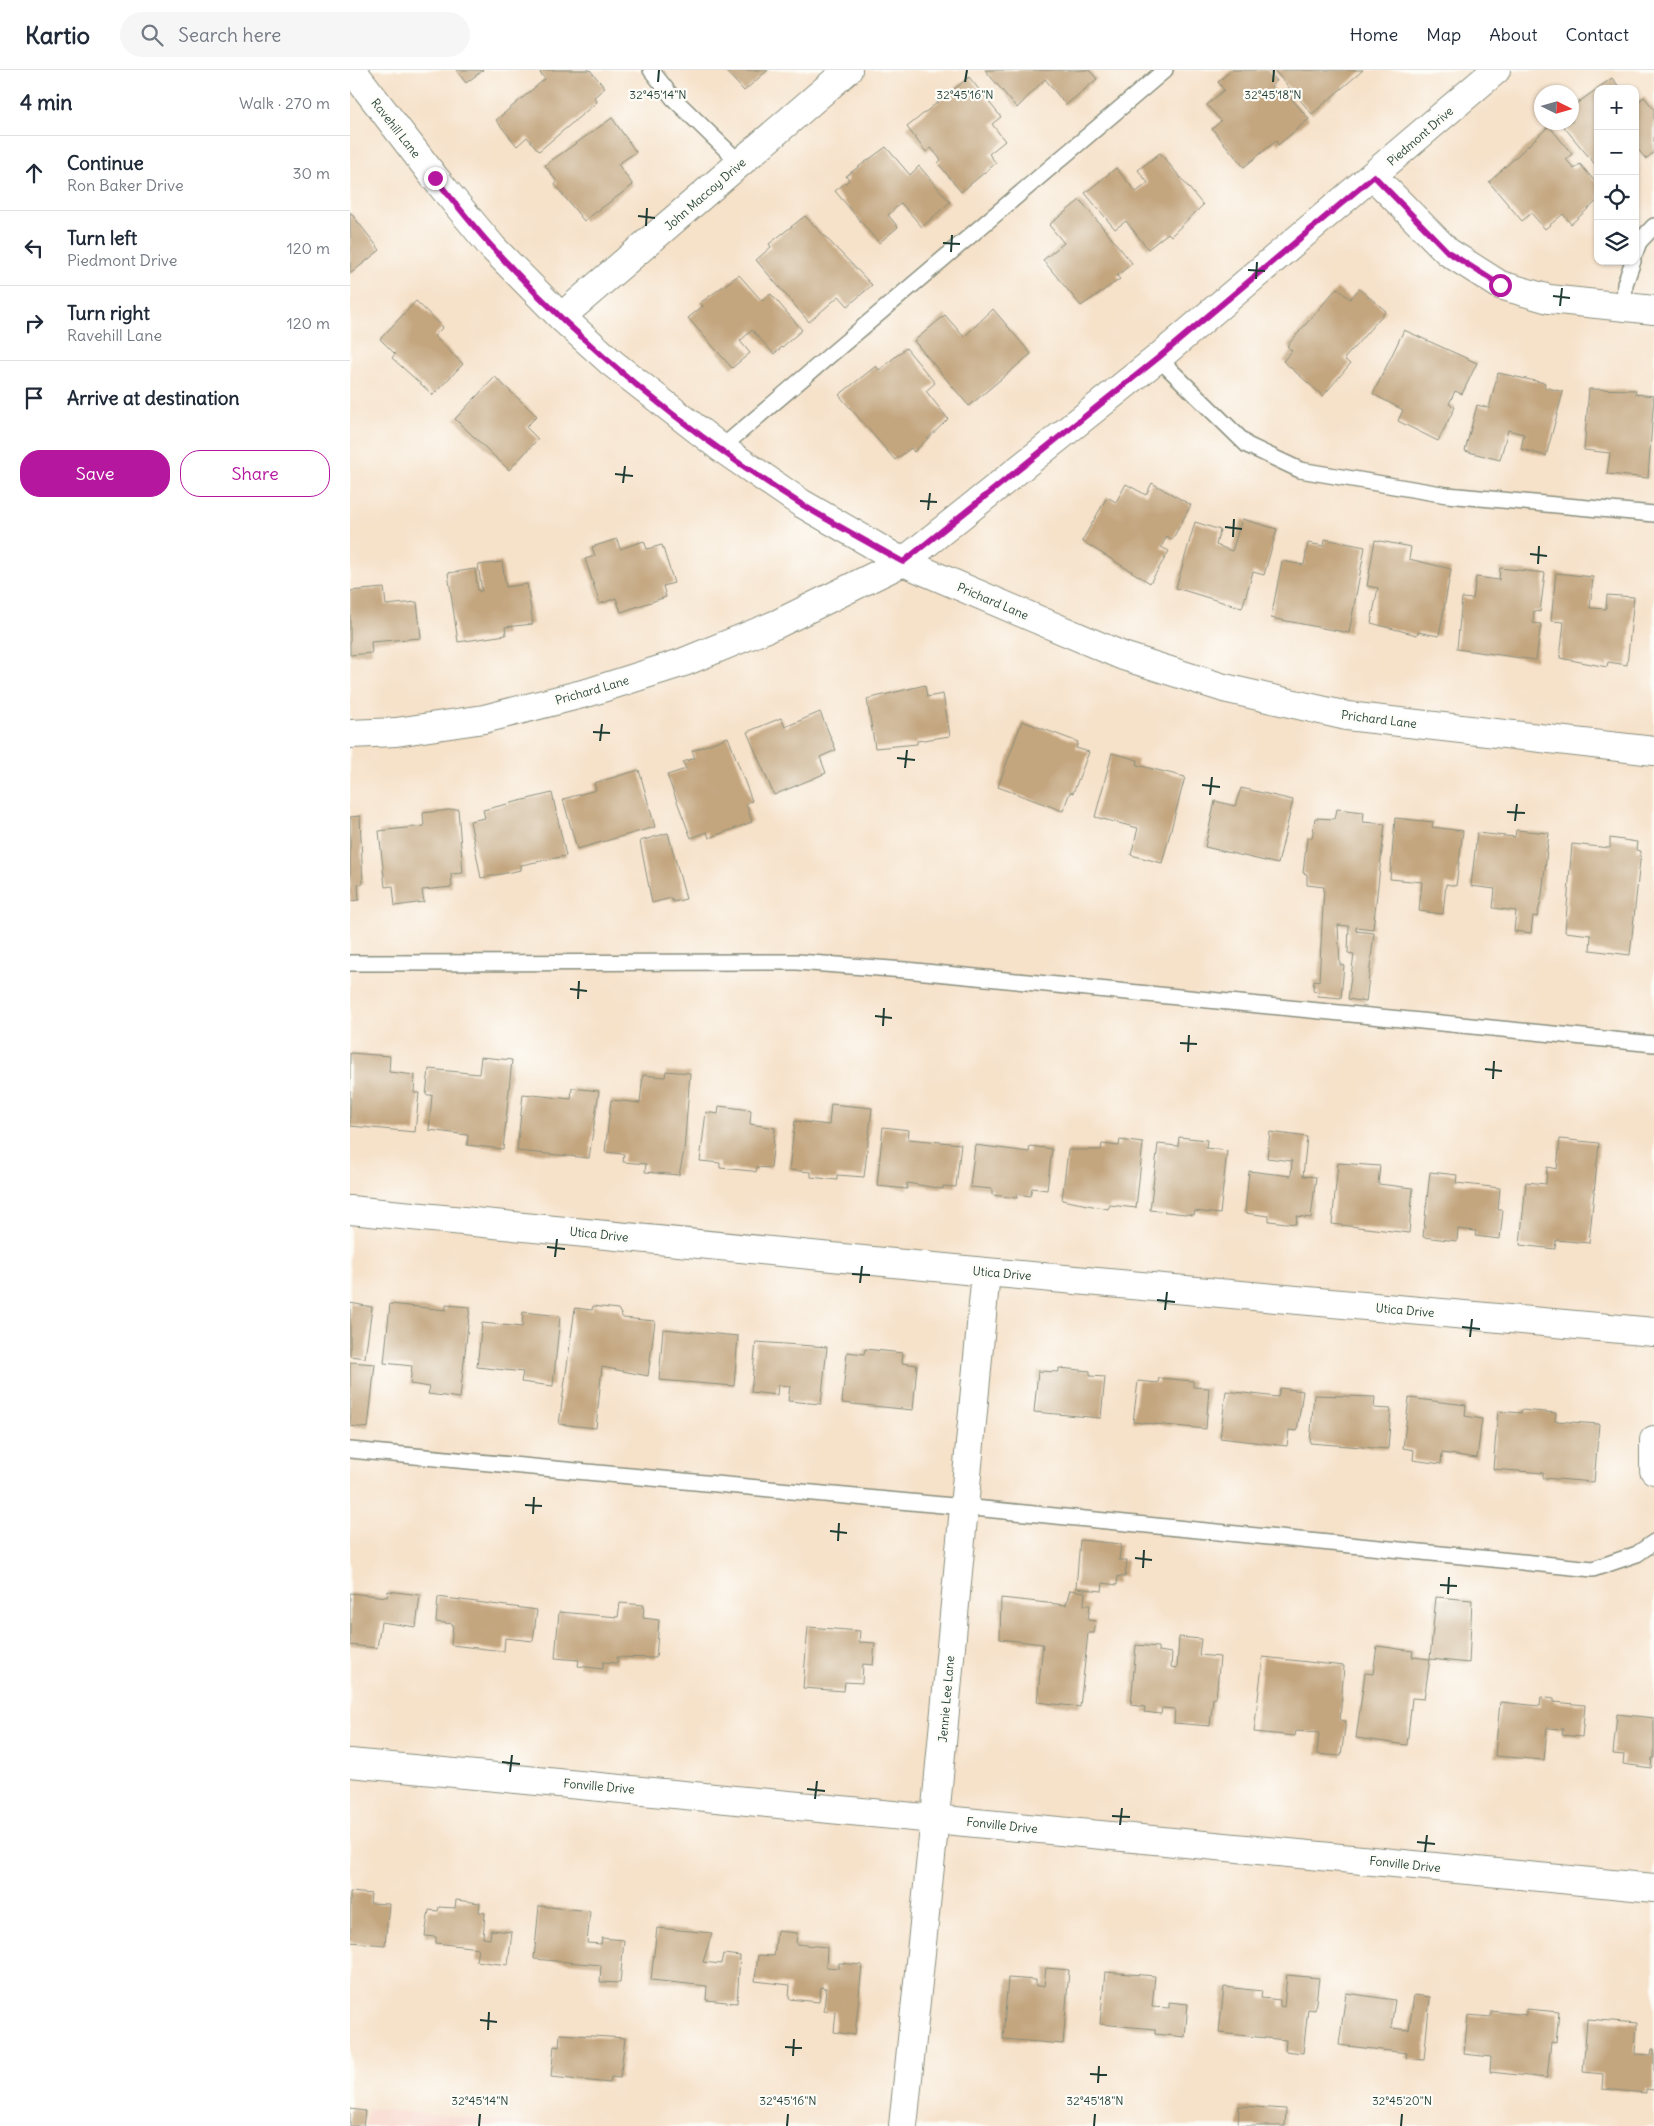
<!DOCTYPE html>
<html lang="en">
<head>
<meta charset="utf-8">
<style>
  body { margin:0; font-family:Delius,sans-serif; background:#f6f6f7; color:#1f2937 }
  .controls { position:absolute; right:15px; top:15px; display:grid; overflow:hidden; border-radius:10px; box-shadow:0 1px 4px #0004 }
  .controls button { width:45px; height:45px; display:grid; place-items:center; padding:0; border:0; border-bottom:1px solid #e0e1e3; background:#fff; color:#1f2937; font:25px sans-serif }
  .compass { position:absolute; left:1184px; top:15px; width:45px; height:45px; border-radius:50%; background:#fff; box-shadow:0 1px 4px #0004; rotate:95deg }
  .stop { position:absolute; width:15px; height:15px; margin:-11px; border:4px solid #b5179e; border-radius:50%; background:#fff }
  .stop.end { background:#b5179e; border-color:#fff; box-shadow:0 1px 5px #0008 }
  .list { margin:0; padding:0; list-style:none }
  h2 { display:flex; justify-content:space-between; align-items:center; height:65px; margin:0; padding:0 20px; font-size:21px }
  h2 small { font-size:16px; font-weight:400; color:#747a83 }
  .list li { display:grid; grid-template-columns:32px 1fr auto; gap:15px; align-items:center; box-sizing:border-box; height:75px; padding:0 20px; border-top:1px solid #e0e1e3 }
  .list b { display:block; font-size:19px; white-space:nowrap }
  .list p { margin:0; font-size:16px; white-space:nowrap; color:#747a83 }
  .list em { font-size:16px; font-style:normal; color:#747a83 }
  .actions { display:flex; gap:10px; padding:15px 20px }
  .actions a { flex:1; padding:11px 0; border:1px solid #b5179e; border-radius:20px; text-align:center; font-size:18px; color:#b5179e }
  .actions .main { background:#b5179e; color:#fff }
  .icon { flex:none; width:28px; height:28px; fill:none; stroke:currentColor; stroke-width:2; stroke-linecap:round; stroke-linejoin:round }
  .map { position:relative; flex:none; width:1304px; height:2056px; overflow:hidden }
  header { display:flex; align-items:center; gap:30px; box-sizing:border-box; height:70px; padding:0 25px; background:#fff; border-bottom:1px solid #e0e1e3 }
  header strong { font-size:24px }
  nav { display:flex; gap:28px; margin-inline-start:auto; font-size:18px }
  .search { width:350px; height:45px; background:#f6f6f7; display:flex; align-items:center; gap:12px; box-sizing:border-box; padding:0 18px; border-radius:28px; color:#747a83; font-size:19px }
  main { display:flex }
  aside { flex:1; background:#fff }
  .map>svg:first-child { display:block }
  .built { fill:#f7d1c6 }
  .building { fill:#c3a57e }
  .lines { fill:none; stroke-linecap:round; stroke-linejoin:round }
  .lane-casing { stroke:#8a8f7e; stroke-width:18 }
  .street-casing { stroke:#8a8f7e; stroke-width:30 }
  .secondary-casing { stroke:#8a8f7e; stroke-width:30 }
  .lane { stroke:#fff; stroke-width:15 }
  .street { stroke:#fff; stroke-width:28 }
  .secondary { stroke:#fff; stroke-width:28 }
  .route { stroke:#b5179e; stroke-width:6 }
  .ticks { fill:none; stroke:#1f3d34; stroke-width:2 }
  .labels { text-anchor:middle; dominant-baseline:central; stroke-width:4.5; stroke-linejoin:round; paint-order:stroke }
  .street-label { font-size:12px; fill:#1f3d34; stroke:#fdfcf7 }
  .ticks-label { font-size:12px; text-anchor:middle; fill:#1f3d34; stroke:#fdfcf7; stroke-width:4.5; stroke-linejoin:round; paint-order:stroke }
</style>
</head>
<body>
<header>
<strong>Kartio</strong>
<div class="search"><svg class="icon" aria-label="search" viewBox="0 0 24 24"><circle cx="10" cy="10" r="6"/><path d="M15 15l6 6"/></svg>Search here</div>
<nav><a>Home</a><a>Map</a><a>About</a><a>Contact</a></nav>
</header>
<main>
<aside>
<h2>4 min<small>Walk · 270 m</small></h2>
<ul class="list">
<li><svg class="icon" aria-label="ahead" viewBox="0 0 24 24"><path d="M12 20V5M6 11l6-6 6 6"/></svg><div><b>Continue</b><p>Ron Baker Drive</p></div><em>30 m</em></li>
<li><svg class="icon" aria-label="left" viewBox="0 0 24 24"><path d="M17 20v-9H6M10 6l-5 5 5 5"/></svg><div><b>Turn left</b><p>Piedmont Drive</p></div><em>120 m</em></li>
<li><svg class="icon" aria-label="right" viewBox="0 0 24 24"><path d="M7 20v-9h11M14 6l5 5-5 5"/></svg><div><b>Turn right</b><p>Ravehill Lane</p></div><em>120 m</em></li>
<li><svg class="icon" aria-label="arrive" viewBox="0 0 24 24"><path d="M6 21V4h12l-3 4 3 4H6"/></svg><div><b>Arrive at destination</b></div></li>
</ul>
<div class="actions"><a class="main">Save</a><a>Share</a></div>
</aside>
<div class="map">
<svg width="1304" height="2056" viewBox="0 0 1304 2056">
  <rect width="100%" height="100%" fill="#fdfcf7"/>
  <filter id="ink" filterUnits="userSpaceOnUse"><feTurbulence type="fractalNoise" baseFrequency=".02" numOctaves="2"/><feDisplacementMap in="SourceGraphic" scale="10" xChannelSelector="R" yChannelSelector="G"/><feConvolveMatrix kernelMatrix="1 2 1 2 8 2 1 2 1" color-interpolation-filters="sRGB"/></filter>
  <filter id="wash" filterUnits="userSpaceOnUse"><feTurbulence type="fractalNoise" baseFrequency=".0096" numOctaves="4" result="noise"/><feDisplacementMap in="SourceGraphic" scale="20" xChannelSelector="R" yChannelSelector="G"/><feGaussianBlur stdDeviation="1.12" result="paint"/><feColorMatrix in="noise" values="0 0 0 0 0 0 0 0 0 0 0 0 0 0 0 0 0 1.4 0 .05"/><feComposite in="paint" operator="in"/></filter>
  <g filter="url(#wash)">
    <rect width="100%" height="100%" fill="#f6e1c9"/>
    <path class="built" d="M18,2038L139,2050L197,2056H16Z"/>
    <g id="blocks">
      <path class="building" d="M106,0H133L116,13Z
        M193,0H240L255,18L244,27L247,32L189,81L177,67L167,76L146,50L195,9L190,3Z
        M379,0H418L394,21L377,2Z
        M635,0H739L747,9L716,35L695,9L667,38Z
        M882,0H918L927,11L921,16L930,26L935,21L959,49L928,75L926,71L894,97L862,59L871,51L857,35L874,20L868,12Z
        M924,0H1013L962,44Z
        M619,7L651,47L642,54L655,71L639,84L646,93L611,122L588,93L591,90L581,78L576,82L557,57Z
        M1262,8L1271,19H1248V98L1210,52H1222V44L1225,41L1222,37Z
        M1294,27L1304,39V82L1296,89L1285,76V34Z
        M262,48L286,82L268,94L283,115L234,151L205,115L207,112L195,95Z
        M1199,56L1222,84L1216,89L1224,99L1230,94L1248,115V130L1221,154L1213,144L1195,159L1181,143L1172,151L1139,112Z
        M536,77L560,105L569,96L600,132L572,157L551,133L538,145L548,157L529,173L485,121L499,110L496,106Z
        M810,83L853,135L821,166L818,163L798,179L776,151L765,159L735,123L766,98L786,122L798,113L788,100Z
        M730,130L782,193L767,206L770,209L731,236L693,190L714,173L699,155Z
        M0,142L30,180L0,204Z
        M455,146L522,215L498,236L489,226L459,252L406,190L421,177L419,174Z
        M389,205L412,231L421,224L452,260L424,284L402,260L390,271L400,283L382,298L338,248L353,236L350,233Z
        M987,218L1000,229L1009,219L1036,241L994,289L1000,294L973,326L933,291L942,281L937,276Z
        M66,231L93,257L84,266L113,294L83,325L42,288L45,284L30,269Z
        M643,239L681,284L619,336L564,271L595,245L614,267Z
        M1054,260L1127,293L1112,324L1105,321L1099,334L1105,337L1088,371L1048,351L1053,340L1023,324Z
        M556,278L585,313L576,321L598,349L564,382L561,378L545,390L489,325L526,296L529,300Z
        M1148,303L1195,313L1194,317L1213,322L1196,386L1171,379L1174,364L1158,360L1150,390L1115,381L1127,335L1139,338Z
        M145,307L187,346L176,357L188,369L159,400L105,349Z
        M1239,319L1286,320L1285,324L1304,326L1298,408L1257,404L1260,383L1234,380Z
        M802,413L841,435L822,470L817,466L811,477L819,481L800,513L732,471L757,427L766,432L776,414L796,425Z
        M892,449L927,459L914,505L903,502L892,538L826,518L845,452L870,460L866,475L882,481Z
        M267,469L270,479L294,471L297,479L312,475L324,513L313,516L316,527L271,542L266,528L250,534L235,489L245,486L242,477Z
        M975,469L1015,477L999,563L921,548L932,491L954,495L958,473L974,476Z
        M1025,470L1061,477L1059,489L1101,499L1089,566L1068,562L1067,565L1021,553L1028,518L1017,516Z
        M152,492L156,517L177,514L183,554L155,557L156,565L108,572L98,503L125,499L128,521H132L128,495Z
        M1150,498L1195,503L1190,542L1184,541L1183,553L1191,554L1186,590L1107,579L1112,528L1123,529L1126,507L1149,510Z
        M1206,503L1243,507L1240,538L1256,539L1257,525L1284,527L1277,595L1258,592L1257,597L1210,588L1214,552L1201,551Z
        M34,518L36,535L67,532L71,568L21,572L22,583L0,585V521Z
        M575,615L577,627L593,624L600,666L567,671V674L525,678L517,629Z
        M470,642L486,680L470,687L476,703L424,725L397,662L431,648L435,657Z
        M672,651L728,672L726,678L739,682L723,723L720,722L713,741L648,717Z
        M378,667L402,731L396,733L402,752L359,768L357,762L341,768L317,705L336,699L333,692L345,688L342,681Z
        M762,683L788,690L787,695L835,707L812,793L781,785L788,758L745,747Z
        M289,700L305,757L227,779L213,729L246,720L244,713Z
        M891,718L943,730L928,794L855,777L865,731L885,736Z
        M202,723L216,786L171,795V800L131,808L120,751L135,748L133,740Z
        M108,739L113,803L101,804L102,817L72,820L74,832L45,836L43,816L35,817L29,761L74,756L73,743Z
        M987,739L1014,742L1013,752L1035,754L1023,859L1006,857V861L1024,863L1016,932L998,929L1004,884L998,883L999,856L988,855L990,895H994L991,928L968,926L969,922L963,921L964,910L969,911L974,817L957,815V804L953,803L957,768H962L965,748L985,749Z
        M10,746L13,814H8L9,830L0,831V747Z
        M1045,748L1083,752L1082,757L1113,761L1106,816L1096,814L1093,844L1069,841L1072,812L1040,809Z
        M1166,760L1199,763L1192,825L1187,847L1183,846L1181,863L1164,861L1166,841L1143,838L1145,819L1121,816L1127,763L1165,767Z
        M318,763L336,829L323,832L321,828L302,833L290,771Z
        M1260,768L1287,772L1286,780L1291,781L1280,885L1240,880L1241,865L1215,862L1222,774L1260,778Z
        M0,983L40,986L39,1002L65,1005L64,1023H69L65,1062L0,1056Z
        M131,987L162,990L153,1079L117,1075L118,1065L79,1060L82,1025H76L79,999L129,1004Z
        M316,1001L340,1003L334,1081L329,1105L295,1102L296,1094L273,1092L274,1084L255,1082L261,1030L290,1033L293,1005L315,1007Z
        M222,1018L249,1021L239,1088L167,1081L173,1024L221,1029Z
        M481,1034L522,1038L514,1107L487,1105V1110L461,1107V1102L439,1100L445,1051L479,1055Z
        M369,1036L401,1040L400,1054L425,1058L421,1098L407,1097L406,1102L402,1101L370,1098V1093L350,1091L356,1042L368,1044Z
        M533,1057L559,1060L558,1069L611,1074L606,1117L593,1116V1119L557,1113V1119L527,1116Z
        M920,1062L957,1067L953,1106L966,1107L961,1148L947,1146L946,1154L919,1151V1146L895,1143L899,1101L941,1106L942,1091L917,1088Z
        M829,1067L857,1070L856,1078L877,1081L870,1144L845,1141L844,1145L800,1140L808,1074L828,1076Z
        M1210,1069L1249,1073L1239,1173L1206,1170L1205,1179L1170,1175L1176,1112L1196,1114L1197,1097L1207,1099Z
        M770,1070L793,1073L786,1138L760,1135L758,1139L712,1130L718,1080H751L752,1074L769,1076Z
        M625,1075L679,1082L680,1076L702,1079L697,1120L682,1118L680,1126L667,1124V1128L642,1125V1119L620,1117Z
        M988,1093L1030,1096L1028,1114L1063,1118L1059,1163L982,1154Z
        M1080,1102L1107,1105L1106,1113L1150,1118L1148,1140H1153L1150,1169L1125,1166L1126,1161L1108,1159L1107,1171L1073,1167Z
        M0,1233L22,1237L15,1288L0,1286Z
        M40,1234L96,1240V1235L120,1237L110,1328L78,1324L80,1317L60,1314L62,1296L34,1293Z
        M243,1236L268,1239L273,1248L305,1251L298,1306L252,1297L246,1358L209,1354L225,1238L242,1240Z
        M173,1242L210,1246L203,1316L171,1312L173,1302L127,1297L132,1253L172,1257Z
        M313,1259L388,1266L384,1316L309,1310Z
        M406,1272L477,1277L471,1334L438,1331L440,1316L428,1315L427,1325L401,1322Z
        M515,1279L553,1283L552,1293L567,1295L563,1340L492,1333L497,1282L514,1284Z
        M0,1292L25,1294L18,1358L0,1356Z
        M709,1298L740,1301V1306L755,1307L751,1348L684,1342L688,1301L709,1302Z
        M809,1308L843,1311V1317L859,1318L856,1359L783,1352L788,1311L808,1313Z
        M930,1318L953,1321L947,1361L939,1360L937,1376L870,1368L876,1321L928,1327Z
        M964,1325L1025,1327L1024,1338L1041,1339L1038,1379L960,1373Z
        M1059,1328L1116,1335L1115,1346L1132,1349L1127,1388L1092,1383L1091,1394L1063,1390L1064,1380L1053,1378Z
        M1171,1340L1206,1343L1205,1351L1249,1354L1244,1412L1193,1408V1403L1143,1399L1148,1341L1171,1343Z
        M730,1470L771,1474L769,1490H777L775,1507L768,1506L767,1515L753,1513L752,1521L726,1518Z
        M720,1520L735,1522L734,1535H740L738,1550L746,1551L744,1563H738L730,1637L687,1632L693,1574L650,1569L651,1528L716,1535Z
        M38,1521L70,1525L66,1557L31,1552L27,1578L0,1575V1523L37,1527Z
        M88,1527L187,1540L183,1571L155,1568L154,1581L101,1575L103,1554L86,1552Z
        M1086,1527L1122,1530L1119,1593L1080,1589Z
        M270,1533L294,1535L293,1548L309,1550L306,1588L267,1587V1593L253,1592V1599L228,1596L229,1590L205,1588L209,1542L268,1547Z
        M458,1557L510,1561L509,1572L525,1573L523,1595L513,1594L512,1613L495,1612L494,1621L453,1618Z
        M829,1567L851,1569L849,1585L870,1587L866,1628H863L860,1656L824,1653L825,1639L812,1638L811,1644L794,1642L795,1637L781,1635L786,1575L808,1577V1581L822,1583L821,1597L827,1598Z
        M1027,1576L1063,1581L1062,1587L1080,1589L1074,1629L1062,1628L1057,1675L1006,1668L1015,1603L1023,1604Z
        M913,1587L994,1596L990,1650L996,1651L991,1686L967,1684L969,1663L946,1661L945,1666L904,1662Z
        M1191,1627L1204,1629V1632L1235,1635L1232,1667L1212,1665L1213,1659L1197,1658L1194,1690L1145,1686L1150,1632L1190,1636Z
        M1267,1644L1304,1648V1688H1302L1301,1698L1273,1694L1274,1685L1263,1684Z
        M0,1822L21,1824L20,1833L39,1834L35,1875L0,1872Z
        M106,1830L130,1833L129,1842L135,1843L133,1868L140,1869L141,1860L162,1862L158,1895L126,1891L128,1878L86,1873V1867L75,1866L79,1840L88,1841L89,1837L105,1838Z
        M189,1836L240,1841L237,1873L251,1874L252,1868L274,1870L270,1913L250,1912L251,1895L184,1889Z
        M307,1858L362,1863L353,1892L371,1894L373,1884L390,1886L387,1933L356,1930L357,1916L301,1910Z
        M427,1861L447,1863L446,1874L477,1877L476,1897L489,1898V1893L512,1895L505,1965L484,1962L486,1942L474,1941L476,1918L471,1917L469,1932L439,1929L440,1915L405,1911L408,1885L424,1886Z
        M696,1898L719,1900L713,1974L653,1969L658,1908L686,1910V1916H694Z
        M755,1902L805,1906L802,1937L819,1938V1932L838,1934L835,1967L805,1964V1959L750,1954Z
        M937,1905L969,1908L965,1940L958,1939L953,1983L935,1981L936,1970L869,1963L874,1917L912,1921L911,1928L930,1930V1936L934,1937Z
        M996,1923L1045,1930L1041,1958L1059,1960L1064,1925L1080,1927L1074,1990L1056,1988L1057,1983L989,1975Z
        M1176,1939L1209,1942L1206,1973L1201,1972L1197,2008L1140,2002L1141,1987L1114,1984L1118,1945L1141,1947V1941L1176,1945Z
        M1237,1949L1287,1953L1285,1984L1301,1985L1302,1979H1304V2020L1296,2019V2023L1252,2019L1253,2004L1233,2002Z
        M210,1964L275,1968L270,2008L261,2007L260,2013L201,2007L204,1976L209,1977Z
        M889,2036L936,2039L935,2056H888Z
        M0,2039L15,2041L13,2056H0Z"/>
    </g>
  </g>
  <g filter="url(#ink)">
    <use href="#blocks" fill-opacity="0" stroke="#8a8f7e" stroke-width="1"/>
    <g class="lines">
      <g class="lane-casing">
        <path id="lane" d="M301,0L323,28L390,93
          M1285,183L1289,172L1304,156
          M1274,237L1275,214L1283,191
          M808,288L897,375L950,400L1097,425L1304,444
          M371,378L815,0
          M0,893L447,892L555,900L1304,974
          M0,1380L614,1437L1243,1499L1287,1484L1304,1472"/>
      </g>
      <g class="street-casing">
        <path id="street" d="M2,0L85,108L143,178L211,247L262,293L371,378L451,433L553,492L773,586L874,618L997,646L1304,681
          M1023,106L1098,182L1150,215L1199,229L1304,240
          M211,247L498,0
          M0,1140L636,1202L1304,1262
          M1304,1370V1400
          M0,1693L1304,1818
          M553,2056L585,1748L636,1202"/>
      </g>
      <g class="secondary-casing">
        <path id="secondary" d="M0,664L46,662L134,649L240,622L334,592L427,554L553,492L808,288L1146,0"/>
      </g>
      <use href="#lane" class="lane"/>
      <use href="#street" class="street"/>
      <use href="#secondary" class="secondary"/>
    </g>
  </g>
  <g class="lines" filter="url(#ink)">
    <path class="route" d="M85,108C104,132 123,156 143,178C232,276 339,364 451,434C484,454 519,473 553,492L808,288L1024,106L1098,182L1150,215"/>
  </g>
  <path class="ticks" d="M308,12L309,0M615,12L617,0M923,12L924,0M288,146L305,148M296,156L297,138M593,173L610,174M601,182L602,165M898,200L915,201M906,209L907,192M1203,226L1220,228M1210,236L1212,218M265,404L283,406M273,413L275,396M570,431L587,432M578,440L580,423M875,457L892,459M883,467L884,449M1180,484L1197,486M1188,494L1189,476M243,662L260,663M250,671L252,654M547,688L565,690M555,698L557,680M852,715L870,717M860,725L862,707M1157,742L1175,743M1165,751L1167,734M220,919L237,921M228,929L229,911M525,946L542,948M533,956L534,938M830,973L847,974M838,982L839,965M1135,999L1152,1001M1143,1009L1144,991M197,1177L215,1179M205,1187L207,1169M502,1204L520,1205M510,1213L512,1196M807,1230L825,1232M815,1240L817,1222M1112,1257L1130,1259M1120,1267L1122,1249M175,1435L192,1436M183,1444L184,1427M480,1461L497,1463M488,1471L489,1453M785,1488L802,1490M793,1498L794,1480M1090,1515L1107,1516M1098,1524L1099,1507M152,1692L170,1694M160,1702L162,1685M457,1719L475,1721M465,1729L467,1711M762,1746L780,1747M770,1755L772,1738M1067,1772L1085,1774M1075,1782L1077,1765M130,1950L147,1952M138,1960L139,1942M435,1977L452,1978M443,1986L444,1969M740,2004L757,2005M748,2013L749,1996M129,2056L130,2044M437,2056L438,2044M744,2056L745,2044M1051,2056L1052,2044"/>
  <g class="labels">
    <g class="street-label">
      <text transform="translate(46 58) rotate(52)">Ravehill Lane</text>
      <text transform="translate(1070 66) rotate(-41)">Piedmont Drive</text>
      <text transform="translate(355 124) rotate(-41)">John Maccoy Drive</text>
      <text transform="translate(643 531) rotate(23)">Prichard Lane</text>
      <text transform="translate(242 620) rotate(-16)">Prichard Lane</text>
      <text transform="translate(1029 649) rotate(7)">Prichard Lane</text>
      <text transform="translate(249 1164) rotate(6)">Utica Drive</text>
      <text transform="translate(652 1203) rotate(5)">Utica Drive</text>
      <text transform="translate(1055 1240) rotate(5)">Utica Drive</text>
      <text transform="translate(596 1629) rotate(-85)">Jennie Lee Lane</text>
      <text transform="translate(249 1716) rotate(5)">Fonville Drive</text>
      <text transform="translate(652 1755) rotate(6)">Fonville Drive</text>
      <text transform="translate(1055 1794) rotate(6)">Fonville Drive</text>
    </g>
  </g>
  <g class="ticks-label">
    <text x="308" y="29">32°45'14"N</text>
    <text x="615" y="29">32°45'16"N</text>
    <text x="923" y="29">32°45'18"N</text>
    <text x="130" y="2035">32°45'14"N</text>
    <text x="438" y="2035">32°45'16"N</text>
    <text x="745" y="2035">32°45'18"N</text>
    <text x="1052" y="2035">32°45'20"N</text>
  </g>
</svg>
<div class="controls">
<button>+</button>
<button>−</button>
<button><svg class="icon" aria-label="locate" viewBox="0 0 24 24"><circle cx="12" cy="12" r="6"/><path d="M12 2v4M12 18v4M2 12h4M18 12h4"/></svg></button>
<button><svg class="icon" aria-label="layers" viewBox="0 0 24 24"><path d="M12 4l9 5-9 5-9-5zM3 14l9 5 9-5"/></svg></button>
</div>
<svg class="compass" viewBox="-18 -18 36 36"><path d="M0-13l5 13h-10z" fill="#e53935"/><path d="M0 13l5-13h-10z" fill="#747a83"/></svg>
<div class="stop" style="left:1150px;top:215px"></div>
<div class="stop end" style="left:85px;top:108px"></div>
</div>
</main>
</body>
</html>
